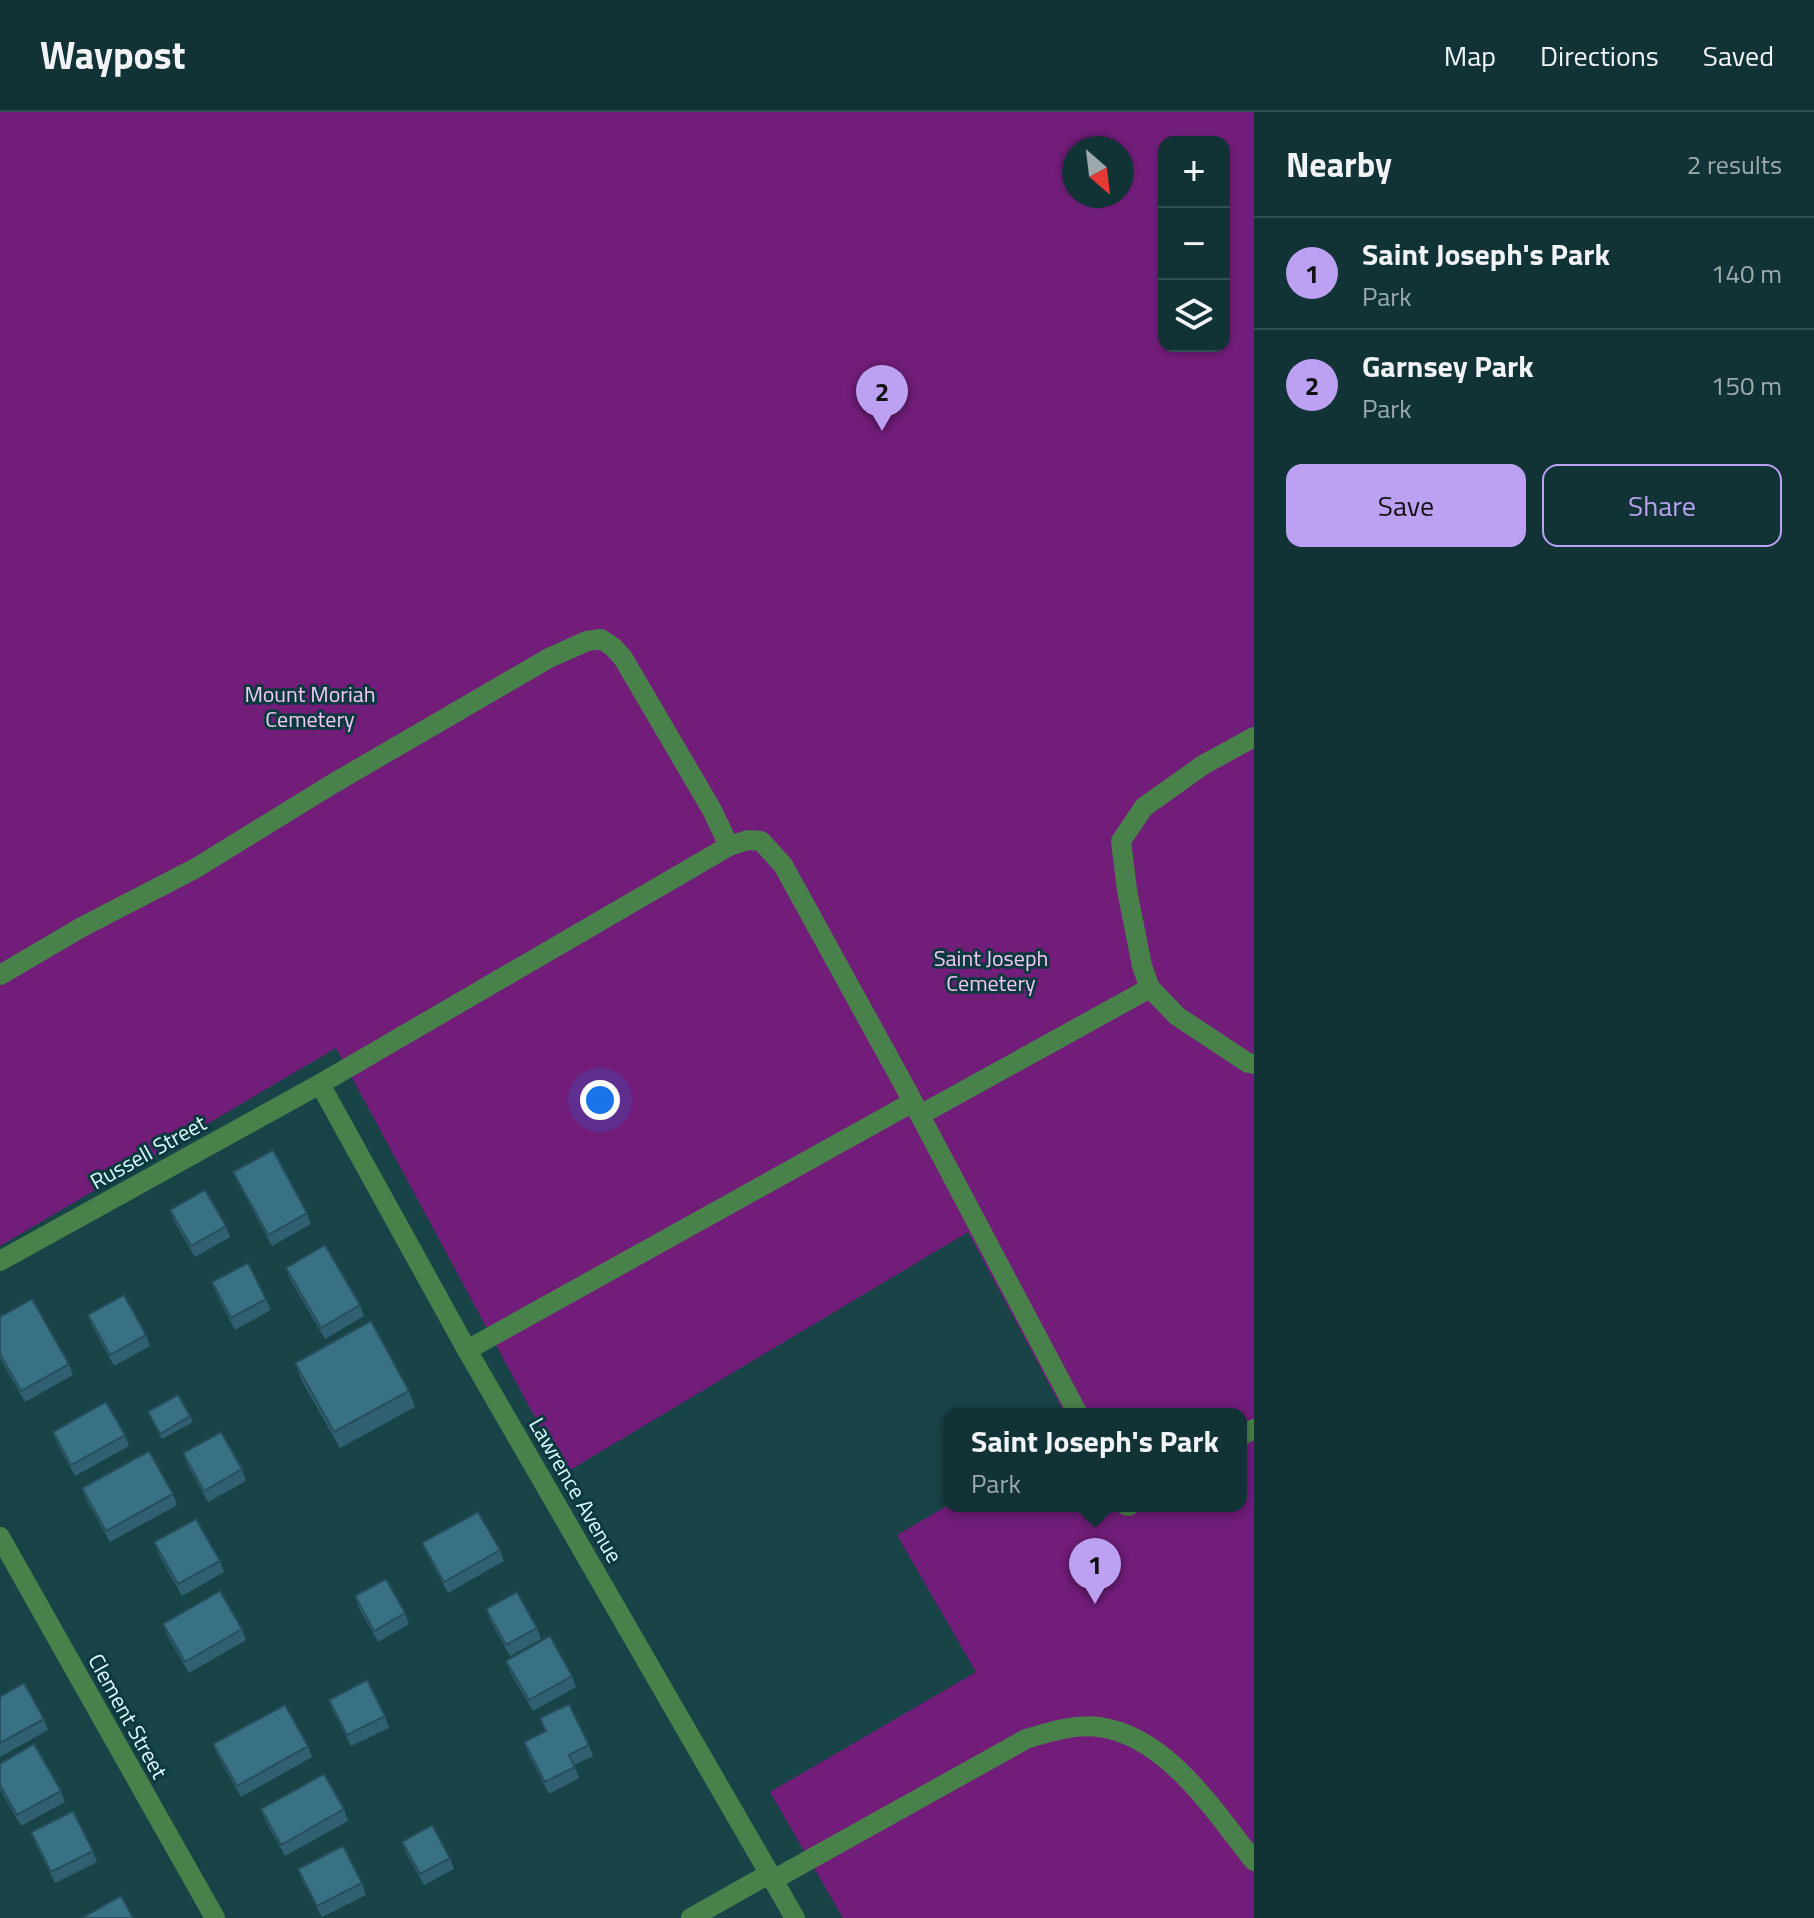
<!DOCTYPE html>
<html lang="en">
<head>
<meta charset="utf-8">
<style>
  body { margin:0; font-family:"Titillium Web",sans-serif; background:#1f3f42; color:#f1f3f6 }
  .controls { position:absolute; right:24px; top:24px; display:grid; overflow:hidden; border-radius:16px; box-shadow:0 2px 6px #0004 }
  .controls button { width:72px; height:72px; display:grid; place-items:center; padding:0; border:0; border-bottom:2px solid #314e51; background:#123336; color:#f1f3f6; font:40px sans-serif }
  .compass { position:absolute; left:1062px; top:24px; width:72px; height:72px; border-radius:50%; background:#123336; box-shadow:0 2px 6px #0004; rotate:152deg }
  .you { position:absolute; left:600px; top:988px; width:28px; height:28px; margin:-20px; border:6px solid #fff; border-radius:50%; background:#1a73e8; box-shadow:0 0 0 12px #1a73e833 }
  .badge { display:grid; place-items:center; width:52px; height:52px; border-radius:50%; background:#bca0f2; color:#111; font-size:26px; font-weight:700 }
  .pin { position:absolute; translate:-50% -66px; filter:drop-shadow(0 2px 4px #0008) }
  .pin::after { content:''; position:absolute; top:42px; width:28px; height:24px; background:inherit; clip-path:polygon(0 0,100% 0,50% 100%) }
  .popup { position:absolute; left:943px; top:1296px; width:304px; height:104px; box-sizing:border-box; display:grid; place-content:center; border-radius:16px; background:#123336; filter:drop-shadow(0 2px 6px #0005); font-size:26px; white-space:nowrap; color:#9caaad }
  .popup b { font-size:30px; color:#f1f3f6 }
  .popup::after { content:''; position:absolute; left:50%; top:100%; margin-left:-16px; border:16px solid transparent; border-top-color:#123336 }
  .list { margin:0; padding:0; list-style:none }
  h2 { display:flex; justify-content:space-between; align-items:center; height:104px; margin:0; padding:0 32px; font-size:34px }
  h2 small { font-size:26px; font-weight:400; color:#9caaad }
  .list li { display:grid; grid-template-columns:52px 1fr auto; gap:24px; align-items:center; box-sizing:border-box; height:112px; padding:0 32px; border-top:2px solid #314e51 }
  .list b { display:block; font-size:30px; white-space:nowrap }
  .list p { margin:0; font-size:26px; white-space:nowrap; color:#9caaad }
  .list em { font-size:26px; font-style:normal; color:#9caaad }
  .actions { display:flex; gap:16px; padding:24px 32px }
  .actions a { flex:1; padding:18px 0; border:2px solid #bca0f2; border-radius:16px; text-align:center; font-size:28px; color:#bca0f2 }
  .actions .main { background:#bca0f2; color:#111 }
  .icon { flex:none; width:44px; height:44px; fill:none; stroke:currentColor; stroke-width:2; stroke-linecap:round; stroke-linejoin:round }
  .map { position:relative; flex:none; width:1254px; height:1806px; overflow:hidden }
  header { display:flex; align-items:center; gap:48px; box-sizing:border-box; height:112px; padding:0 40px; background:#123336; border-bottom:2px solid #314e51 }
  header strong { font-size:38px }
  nav { display:flex; gap:44px; margin-inline-start:auto; font-size:28px }
  main { display:flex }
  aside { flex:1; background:#123336 }
  .map>svg:first-child { display:block }
  .green { fill:#721d7a; fill-rule:evenodd }
  .lines { fill:none; stroke-linecap:round; stroke-linejoin:round }
  .minor { stroke:#49814a; stroke-width:20 }
  .wall { fill:#306072 }
  .building { fill:#387084; stroke:#274e5c; stroke-width:2 }
  .labels { text-anchor:middle; dominant-baseline:central; stroke-width:6; stroke-linejoin:round; paint-order:stroke }
  .park-label { font-size:22px; fill:#f3c7f6; stroke:#0c393e }
  .street-label { font-size:22px; fill:#ddfcff; stroke:#0c393e }
</style>
</head>
<body>
<header>
<strong>Waypost</strong>
<nav><a>Map</a><a>Directions</a><a>Saved</a></nav>
</header>
<main>
<div class="map">
<svg width="1254" height="1806" viewBox="0 0 1254 1806">
  <rect width="100%" height="100%" fill="#184448"/>
  <path class="green" d="M0,0H1254V1806H843L770,1680L976,1560L897,1423L949,1393L1241,1394V1302H1065L968,1120L565,1361L336,936L0,1134ZM1164,30H1224V234H1164ZM1074,36H1122V84H1074Z"/>
  <g class="lines">
    <path class="minor" d="M1254,625L1203,653L1144,695L1121,729L1127,778L1142,854L1150,876L1177,904L1248,951L1254,952
      M0,863L82,815L196,756L334,671L549,546L587,529L601,527L613,535L623,546L712,698L729,734
      M320,972L467,1238L795,1806
      M920,1003L1150,876
      M0,1149L320,972L729,734L748,728L761,729L783,753L905,975L1078,1302
      M467,1238L913,990
      M1241,1324L1254,1317
      M1127,1394H1129
      M0,1425L215,1806
      M773,1768L1026,1627C1049,1620 1074,1612 1099,1615C1167,1624 1214,1699 1254,1749
      M691,1806L769,1762"/>
  </g>
  <path class="wall" d="M233,1060L307,1101L311,1112L272,1134L238,1071Z
    M170,1098L226,1114L230,1125L195,1145L174,1109Z
    M286,1156L360,1193L364,1204L325,1227L290,1167Z
    M212,1170L266,1187L271,1198L235,1218L216,1181Z
    M88,1203L146,1223L150,1234L114,1254L92,1214Z
    M0,1205L69,1252L73,1263L25,1290L0,1246Z
    M295,1251L409,1279L415,1295L340,1336L301,1267Z
    M148,1300L190,1304L193,1310L162,1327Z
    M53,1320L125,1323L129,1334L75,1364L57,1331Z
    M183,1341L242,1357L246,1369L208,1390L187,1352Z
    M82,1376L173,1382L177,1393L110,1430L86,1387Z
    M154,1430L220,1449L224,1460L182,1484L158,1441Z
    M422,1431L500,1438L504,1449L448,1481L427,1442Z
    M355,1484L405,1501L409,1512L378,1530L359,1496Z
    M486,1497L537,1516L541,1527L510,1544L490,1508Z
    M163,1512L242,1517L246,1528L189,1561L167,1523Z
    M506,1549L572,1564L576,1575L533,1599L510,1560Z
    M0,1585L44,1607L48,1618L0,1645Z
    M329,1588L385,1604L389,1616L351,1634L333,1599Z
    M540,1606L589,1633L593,1644L574,1653L579,1666L549,1682L528,1641L524,1630L545,1620Z
    M213,1632L308,1634L312,1645L241,1685L218,1644Z
    M0,1652L61,1679L65,1690L21,1714L0,1677Z
    M261,1697H344L348,1709L285,1744L265,1708Z
    M31,1720L93,1739L97,1750L55,1771L35,1731Z
    M402,1730L450,1746L454,1757L424,1773L406,1741Z
    M298,1757L362,1771L366,1783L322,1805L302,1768Z"/>
  <path class="building" d="M273,1038L307,1101L268,1123L233,1060Z
    M205,1078L226,1114L191,1134L170,1098Z
    M325,1133L360,1193L321,1216L286,1156Z
    M248,1151L266,1187L231,1206L212,1170Z
    M124,1183L146,1223L110,1243L88,1203Z
    M32,1187L69,1252L21,1279L0,1242V1205Z
    M371,1209L409,1279L334,1320L295,1251Z
    M178,1283L190,1304L160,1322L148,1300Z
    M106,1290L125,1323L71,1353L53,1320Z
    M221,1320L242,1357L204,1379L183,1341Z
    M149,1339L173,1382L106,1419L82,1376Z
    M478,1400L500,1438L444,1470L422,1431Z
    M196,1407L220,1449L178,1472L154,1430Z
    M386,1467L405,1501L374,1519L355,1484Z
    M220,1479L242,1517L185,1550L163,1512Z
    M517,1480L537,1516L506,1533L486,1497Z
    M550,1524L572,1564L529,1588L506,1549Z
    M367,1568L385,1604L347,1623L329,1588Z
    M24,1571L44,1607L0,1631V1585Z
    M569,1592L589,1633L569,1643L575,1655L545,1670L524,1630L546,1619L540,1606Z
    M285,1593L308,1634L237,1674L213,1632Z
    M34,1632L61,1679L17,1703L0,1673V1652Z
    M324,1662L344,1697L281,1733L261,1697Z
    M73,1699L93,1739L51,1760L31,1720Z
    M432,1713L450,1746L420,1762L402,1730Z
    M343,1734L362,1771L317,1794L298,1757Z
    M121,1784L133,1806H82Z"/>
  <g class="labels">
    <g class="park-label">
      <text x="310" y="582">Mount Moriah<tspan x="310" dy="25">Cemetery</tspan></text>
      <text x="991" y="846">Saint Joseph<tspan x="991" dy="25">Cemetery</tspan></text>
    </g>
    <g class="street-label">
      <text transform="translate(148 1040) rotate(-29)">Russell Street</text>
      <text transform="translate(576 1378) rotate(60)">Lawrence Avenue</text>
      <text transform="translate(128 1604) rotate(61)">Clement Street</text>
    </g>
  </g>
</svg>
<div class="controls">
<button>+</button>
<button>−</button>
<button><svg class="icon" aria-label="layers" viewBox="0 0 24 24"><path d="M12 4l9 5-9 5-9-5zM3 14l9 5 9-5"/></svg></button>
</div>
<svg class="compass" viewBox="-18 -18 36 36"><path d="M0-13l5 13h-10z" fill="#e53935"/><path d="M0 13l5-13h-10z" fill="#9caaad"/></svg>
<div class="you"></div>
<div class="pin badge" style="left:1095px;top:1492px">1</div>
<div class="popup"><b>Saint Joseph's Park</b>Park</div>
<div class="pin badge" style="left:882px;top:319px">2</div>
</div>
<aside>
<h2>Nearby<small>2 results</small></h2>
<ul class="list">
<li><span class="badge">1</span><div><b>Saint Joseph's Park</b><p>Park</p></div><em>140 m</em></li>
<li><span class="badge">2</span><div><b>Garnsey Park</b><p>Park</p></div><em>150 m</em></li>
</ul>
<div class="actions"><a class="main">Save</a><a>Share</a></div>
</aside>
</main>
</body>
</html>
